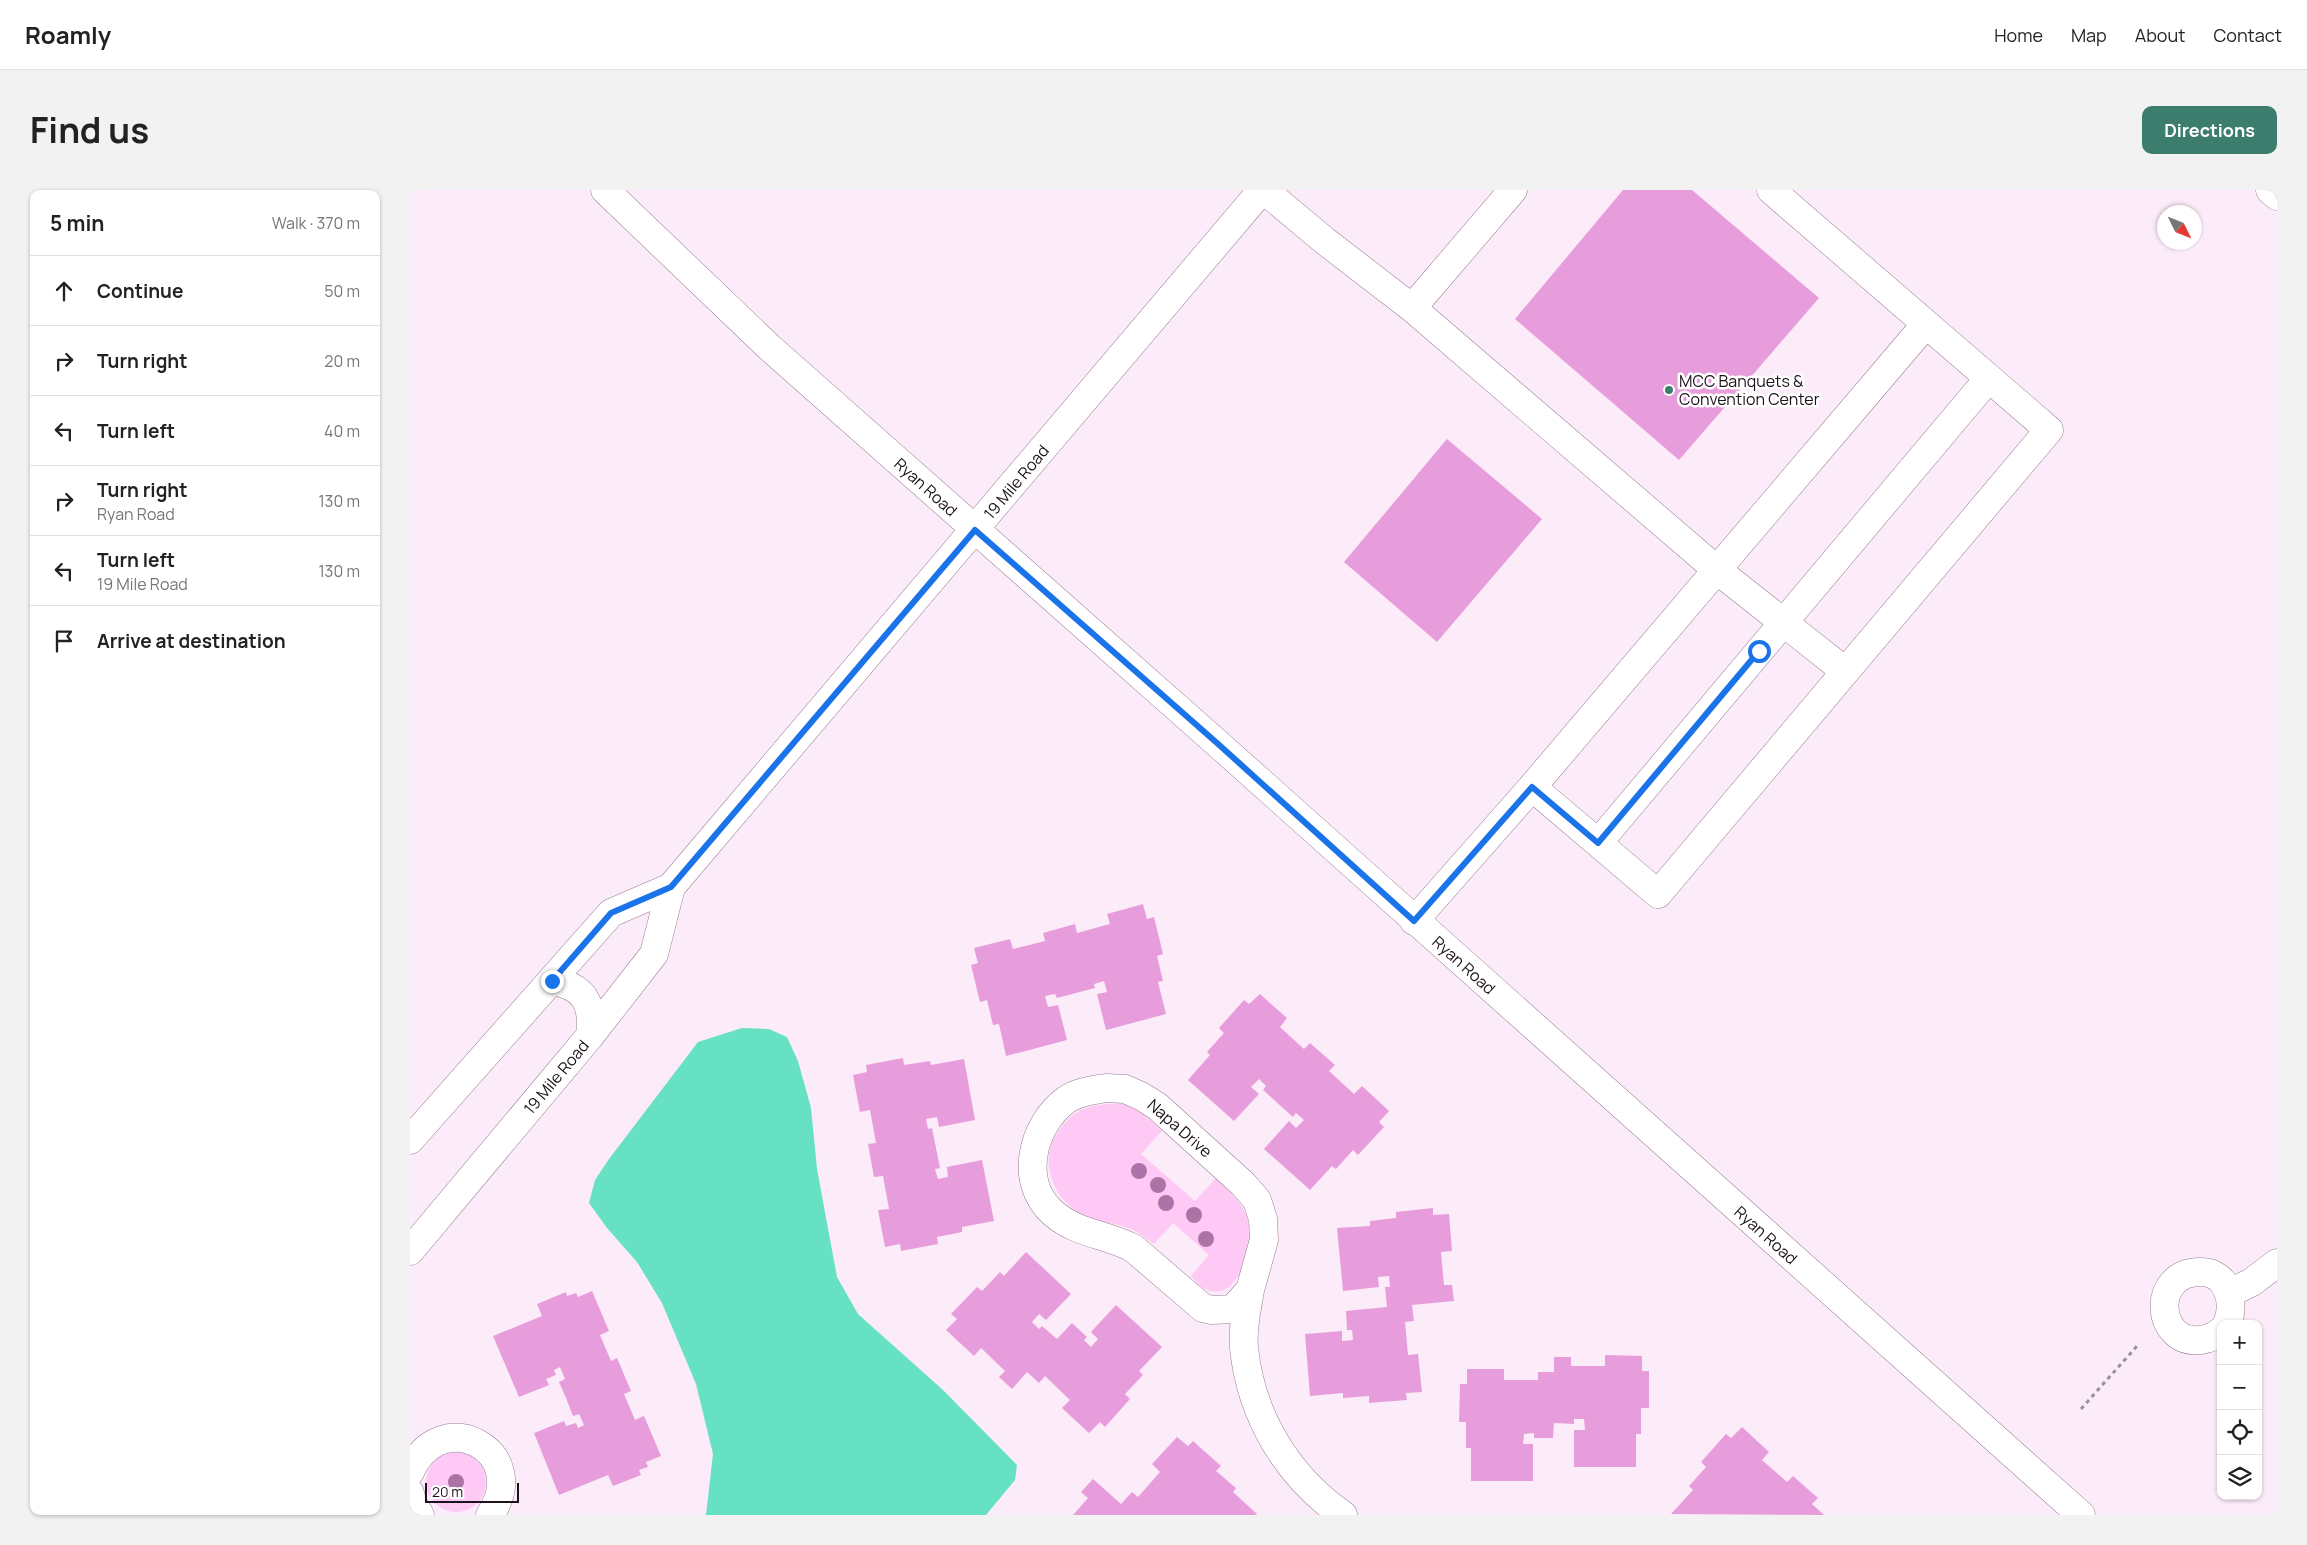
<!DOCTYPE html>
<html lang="en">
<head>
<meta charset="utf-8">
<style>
  body { margin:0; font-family:Manrope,sans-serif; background:#f2f2f2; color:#222 }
  .controls { position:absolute; right:15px; bottom:15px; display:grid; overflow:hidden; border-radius:10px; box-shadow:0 1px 4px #0004 }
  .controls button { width:45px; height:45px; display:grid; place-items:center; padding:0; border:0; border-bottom:1px solid #e0e0e0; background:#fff; color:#222; font:25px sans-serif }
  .compass { position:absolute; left:1747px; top:15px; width:45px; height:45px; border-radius:50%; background:#fff; box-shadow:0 1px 4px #0004; rotate:133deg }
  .scale { position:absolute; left:15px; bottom:12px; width:94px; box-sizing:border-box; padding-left:5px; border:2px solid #1c121a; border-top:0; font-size:14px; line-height:18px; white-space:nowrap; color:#1c121a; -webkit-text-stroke:4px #fff; paint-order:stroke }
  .stop { position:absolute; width:15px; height:15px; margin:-11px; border:4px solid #1a73e8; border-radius:50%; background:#fff }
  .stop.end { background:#1a73e8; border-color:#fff; box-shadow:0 1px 5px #0008 }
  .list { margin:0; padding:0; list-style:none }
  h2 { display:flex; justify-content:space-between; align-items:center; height:65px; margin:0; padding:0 20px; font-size:21px }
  h2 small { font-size:16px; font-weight:400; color:#767676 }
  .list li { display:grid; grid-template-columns:32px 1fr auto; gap:15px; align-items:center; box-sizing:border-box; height:70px; padding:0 20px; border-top:1px solid #e0e0e0 }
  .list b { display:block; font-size:19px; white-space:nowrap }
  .list p { margin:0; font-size:16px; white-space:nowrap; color:#767676 }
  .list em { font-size:16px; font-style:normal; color:#767676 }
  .icon { flex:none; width:28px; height:28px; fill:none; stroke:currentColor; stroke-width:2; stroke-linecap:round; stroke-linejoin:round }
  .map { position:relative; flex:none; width:1867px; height:1325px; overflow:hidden; border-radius:10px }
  header { display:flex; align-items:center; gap:30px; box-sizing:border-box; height:70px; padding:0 25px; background:#fff; border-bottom:1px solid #e0e0e0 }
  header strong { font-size:24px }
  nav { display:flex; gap:28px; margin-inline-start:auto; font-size:18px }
  .intro { display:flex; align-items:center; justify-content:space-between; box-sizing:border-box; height:120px; padding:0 30px }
  h1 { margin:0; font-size:35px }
  .button { padding:12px 22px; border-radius:10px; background:#3c7d6d; color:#fff; font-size:18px; font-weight:700 }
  main { display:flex; gap:30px; padding:0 30px }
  aside { flex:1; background:#fff; border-radius:10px; box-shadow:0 1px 4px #0004 }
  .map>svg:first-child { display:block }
  .green { fill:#fecaf5 }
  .water { fill:#66e1c3 }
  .building { fill:#e79ddb }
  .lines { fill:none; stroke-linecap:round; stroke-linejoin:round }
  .minor-casing { stroke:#987e93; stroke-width:29 }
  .major-casing { stroke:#987e93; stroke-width:29 }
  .path { stroke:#9d8f9a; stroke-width:3; stroke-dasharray:4 4; stroke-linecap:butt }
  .minor { stroke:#fff; stroke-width:28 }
  .major { stroke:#fff; stroke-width:28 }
  .tree { fill:#ac74a6 }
  .route { stroke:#1a73e8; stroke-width:6 }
  .poi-dot { fill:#3c7d6d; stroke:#fff; stroke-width:2 }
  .labels { text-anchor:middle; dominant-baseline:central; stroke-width:5; stroke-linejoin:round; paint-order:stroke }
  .poi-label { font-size:16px; fill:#1c121a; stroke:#fff; text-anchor:start }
  .street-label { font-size:16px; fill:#1c121a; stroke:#fff }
</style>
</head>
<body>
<header>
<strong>Roamly</strong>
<nav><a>Home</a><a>Map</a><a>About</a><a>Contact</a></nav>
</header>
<div class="intro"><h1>Find us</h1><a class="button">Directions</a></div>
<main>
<aside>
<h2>5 min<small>Walk · 370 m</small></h2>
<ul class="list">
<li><svg class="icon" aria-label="ahead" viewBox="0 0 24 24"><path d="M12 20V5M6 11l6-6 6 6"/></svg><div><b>Continue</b></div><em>50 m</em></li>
<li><svg class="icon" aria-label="right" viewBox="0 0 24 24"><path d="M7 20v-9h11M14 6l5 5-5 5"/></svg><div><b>Turn right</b></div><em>20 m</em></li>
<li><svg class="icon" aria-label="left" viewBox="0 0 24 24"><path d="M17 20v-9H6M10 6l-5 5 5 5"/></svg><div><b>Turn left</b></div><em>40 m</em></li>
<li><svg class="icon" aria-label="right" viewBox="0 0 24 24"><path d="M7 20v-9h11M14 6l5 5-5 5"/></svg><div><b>Turn right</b><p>Ryan Road</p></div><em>130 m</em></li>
<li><svg class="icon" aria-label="left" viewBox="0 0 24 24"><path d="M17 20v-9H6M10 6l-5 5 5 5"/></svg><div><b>Turn left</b><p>19 Mile Road</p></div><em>130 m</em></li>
<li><svg class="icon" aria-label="arrive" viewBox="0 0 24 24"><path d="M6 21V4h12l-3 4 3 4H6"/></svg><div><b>Arrive at destination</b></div></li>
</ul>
</aside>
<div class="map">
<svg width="1867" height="1325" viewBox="0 0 1867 1325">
  <rect width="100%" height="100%" fill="#fcebf8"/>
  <path class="green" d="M711,913L730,921L752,941L731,964L785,1011L806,988C817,1000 831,1011 837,1027C845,1050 830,1116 795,1099C790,1097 785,1090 781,1086L799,1065L763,1033L744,1054C735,1048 726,1040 715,1037C705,1033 694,1033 684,1030C662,1023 644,1004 640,982C637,970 639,955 646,945C663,917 680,915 711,913Z
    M16 1292a30 30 0 1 1 60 0a30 30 0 1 1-60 0Z"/>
  <path class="water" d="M332,838L359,839L377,847L388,871L401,918L407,979L427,1087L448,1124L533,1200L607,1275L605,1290L576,1325H296L303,1264L286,1194L252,1113L227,1072L197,1038L179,1013L185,990L199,969L288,852Z"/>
  <path class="building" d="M1213,0H1282L1409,108L1269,270L1105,129Z
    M1037,249L1132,329L1027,452L934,372Z
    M733,714L737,729L744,727L753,764L747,766L753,791L748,792L756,824L696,840L687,804L697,802L694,791L684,794L685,798L647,808L645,804L635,806L638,817L648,815L657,850L596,866L589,834L583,835L577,810L570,812L561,775L568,773L564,758L600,749L603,759L635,751L633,743L665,734L667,743L700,734L697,724Z
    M850,804L877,828L870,837L894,859L900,853L925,875L919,881L944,904L952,896L979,921L969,932L974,937L948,965L943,960L926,979L922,976L900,1000L854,959L879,931L886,938L894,930L886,923L883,927L853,900L856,896L849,889L841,897L849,904L824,931L778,890L800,865L797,862L814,843L809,838L834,810L839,814Z
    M493,868L494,875L520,871L521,875L554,869L565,930L529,937L527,927L516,929L518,939L522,938L530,978L525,979L528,989L538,987L537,977L572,970L584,1031L552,1037V1042L527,1047L528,1054L491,1061L490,1054L475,1057L468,1020L479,1019L473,986L464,987L458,954L466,953L460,920L450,922L443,885L457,882L456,875Z
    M1023,1018V1025L1039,1024L1042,1061L1031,1062L1034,1095H1042L1044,1111L1002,1115L1004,1131L995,1132L998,1165L1008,1164L1012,1202L996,1203L997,1210L959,1213V1206L933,1208V1203L900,1206L895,1144L932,1141V1151L943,1150L942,1140H937L936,1121L977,1117L975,1097H980L979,1086L968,1087L969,1097L933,1101L927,1038L960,1036V1031L986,1028V1022Z
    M616,1062L661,1104L636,1130L629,1124L622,1132L629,1139L632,1136L647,1149L662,1133L677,1147L674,1150L681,1157L688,1149L681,1142L706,1115L752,1157L729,1181L733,1185L715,1204L720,1209L695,1237L690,1232L679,1243L652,1218L660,1210L635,1186L629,1193L617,1182L602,1199L589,1187L595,1181L571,1158L564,1166L536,1140L547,1129L541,1124L567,1097L572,1101L590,1082L594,1086Z
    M182,1101L199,1141L190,1145L201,1171L207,1168L221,1201L214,1204L225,1230L234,1226L251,1266L236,1272L238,1277L229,1280L231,1285L203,1296L198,1285L149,1305L124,1243L154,1231L156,1236L166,1233L168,1238L174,1235L169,1224L163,1226L156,1208L149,1192L155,1189L150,1177L144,1180L146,1185L136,1189L139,1195L109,1207L83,1146L132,1126L127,1114L156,1102L157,1106L166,1103L168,1107Z
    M1195,1165L1232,1166V1181H1239V1218H1231V1244H1226V1277H1164V1240H1175L1174,1229H1164V1234L1144,1233L1143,1248H1124V1243L1114,1244L1113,1254H1123V1291H1061V1258H1056V1232H1049L1050,1194H1057V1179H1094V1190H1128V1182H1144V1167H1161V1176H1195Z
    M1332,1237L1359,1262L1352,1270L1377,1292L1383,1286L1408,1308L1402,1314L1414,1325L1261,1324L1283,1300L1279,1296L1296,1277L1291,1272L1316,1244L1321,1248Z
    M767,1247L778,1256L783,1251L811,1276L806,1281L826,1298L823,1302L847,1324L846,1325H663L678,1308L671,1302L683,1289L711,1314L722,1302L728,1307L750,1282L742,1274Z"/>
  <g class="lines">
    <g class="minor-casing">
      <path id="minor" d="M854,0L915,51L1002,118L1103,0
        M1860,0L1867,6
        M1002,118L1307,380L1435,481
        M1122,597L1516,134
        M1188,653L1579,188
        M1004,731L1122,597L1248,704L1639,240L1361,0
        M696,898L715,899L731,906L747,916L833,994L847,1010L853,1029L854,1050L840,1100L823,1119L802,1120L793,1118L723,1058C696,1044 667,1044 643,1023C608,992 622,935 656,910C667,902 683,900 696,898Z
        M840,1100C837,1119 832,1139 834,1158C841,1226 877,1286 933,1325
        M1820,1103L1842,1092L1867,1073
        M1811,1141C1805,1147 1798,1149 1790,1150C1745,1155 1740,1081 1791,1082C1818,1082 1826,1113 1817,1134
        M0,1282C30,1212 123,1261 80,1325
        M0,1303L2,1312L10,1325"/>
    </g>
    <g class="major-casing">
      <path id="major" d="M195,0L359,157L807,553L1671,1325
        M142,791C175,796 184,814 180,846
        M0,950L201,723L261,697
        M0,1061L180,846L244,764L261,697L852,0"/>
    </g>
    <path class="path" d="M1671,1219L1727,1156"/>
    <use href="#minor" class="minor"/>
    <use href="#major" class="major"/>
  </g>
  <g class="tree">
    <circle cx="729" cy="981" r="8"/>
    <circle cx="748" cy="995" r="8"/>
    <circle cx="756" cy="1013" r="8"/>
    <circle cx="784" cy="1025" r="8"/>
    <circle cx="796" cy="1049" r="8"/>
    <circle cx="46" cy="1292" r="8"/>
  </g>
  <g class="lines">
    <path class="route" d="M142,791L201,723L261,697L565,340L807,553L1004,731L1122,597L1188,653L1349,461"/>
  </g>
  <circle class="poi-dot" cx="1259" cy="200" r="5"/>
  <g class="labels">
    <g class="poi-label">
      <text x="1269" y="191">MCC Banquets &amp;<tspan x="1269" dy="18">Convention Center</tspan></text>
    </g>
    <g class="street-label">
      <text transform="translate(606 292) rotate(-50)">19 Mile Road</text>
      <text transform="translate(516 297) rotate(42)">Ryan Road</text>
      <text transform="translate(1054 775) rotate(42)">Ryan Road</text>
      <text transform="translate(146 887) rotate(-50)">19 Mile Road</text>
      <text transform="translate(770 938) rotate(41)">Napa Drive</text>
      <text transform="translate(1356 1045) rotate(42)">Ryan Road</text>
    </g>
  </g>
</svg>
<div class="controls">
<button>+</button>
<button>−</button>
<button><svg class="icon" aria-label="locate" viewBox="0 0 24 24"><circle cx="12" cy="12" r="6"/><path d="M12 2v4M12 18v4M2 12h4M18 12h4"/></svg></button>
<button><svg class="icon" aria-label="layers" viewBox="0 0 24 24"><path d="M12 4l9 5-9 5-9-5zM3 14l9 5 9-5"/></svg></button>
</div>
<svg class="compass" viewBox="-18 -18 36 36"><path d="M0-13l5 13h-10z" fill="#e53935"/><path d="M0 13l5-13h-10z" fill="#767676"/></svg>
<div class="scale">20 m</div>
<div class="stop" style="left:1349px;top:461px"></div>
<div class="stop end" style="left:142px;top:791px"></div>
</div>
</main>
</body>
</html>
